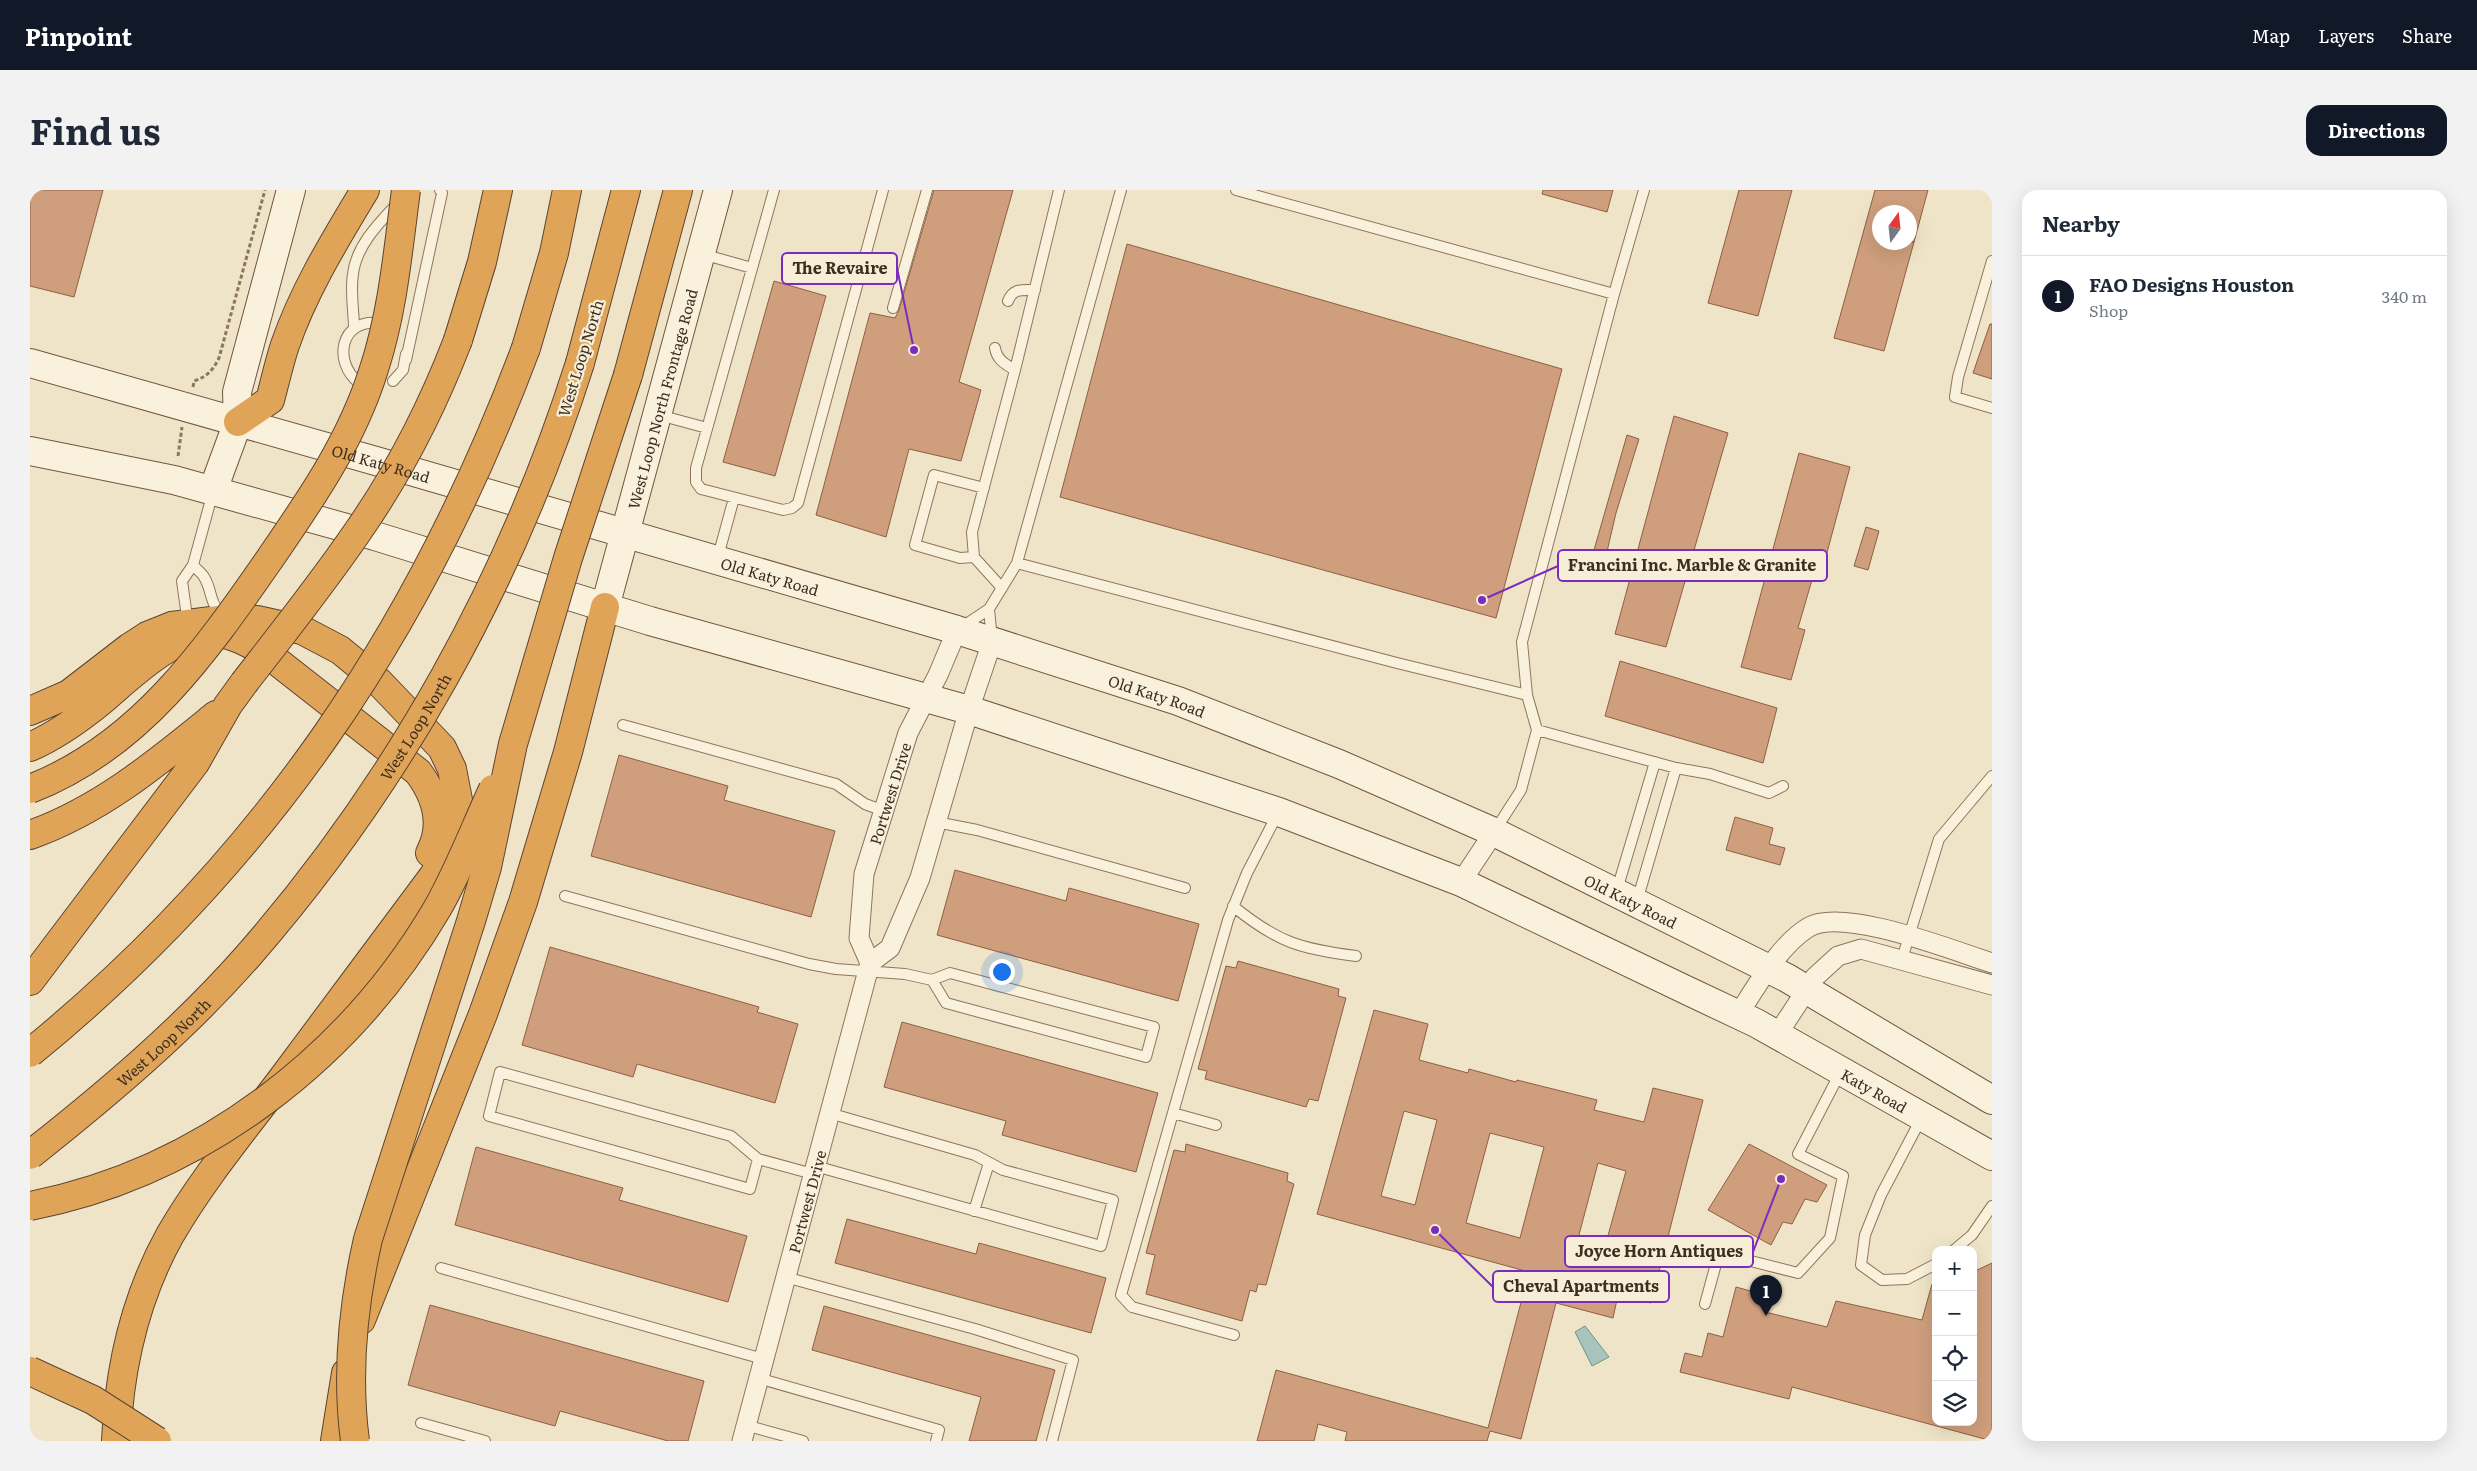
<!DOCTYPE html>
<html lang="en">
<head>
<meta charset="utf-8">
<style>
  body { margin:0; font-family:Literata,serif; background:#f2f2f3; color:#1f2937 }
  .controls { position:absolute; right:15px; bottom:15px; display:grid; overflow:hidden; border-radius:10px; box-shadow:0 5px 20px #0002 }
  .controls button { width:45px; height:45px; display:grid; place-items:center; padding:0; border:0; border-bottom:1px solid #e0e1e3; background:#fff; color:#1f2937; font:25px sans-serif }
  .compass { position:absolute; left:1842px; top:15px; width:45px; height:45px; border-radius:50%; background:#fff; box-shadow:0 5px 20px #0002; rotate:15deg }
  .you { position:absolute; left:971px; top:781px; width:18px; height:18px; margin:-12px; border:4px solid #fff; border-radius:50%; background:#1a73e8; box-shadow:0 0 0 8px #1a73e833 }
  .badge { display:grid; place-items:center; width:32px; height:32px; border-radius:50%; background:#111827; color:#fff; font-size:16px; font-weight:700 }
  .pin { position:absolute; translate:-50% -41px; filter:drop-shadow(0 1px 2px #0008) }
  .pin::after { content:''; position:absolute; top:26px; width:18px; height:15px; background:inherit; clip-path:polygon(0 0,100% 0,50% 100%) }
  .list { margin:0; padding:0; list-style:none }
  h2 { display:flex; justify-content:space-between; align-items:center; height:65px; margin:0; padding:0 20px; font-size:21px }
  h2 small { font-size:16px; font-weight:400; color:#747a83 }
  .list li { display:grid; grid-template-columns:32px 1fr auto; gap:15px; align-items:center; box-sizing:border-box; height:80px; padding:0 20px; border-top:1px solid #e0e1e3 }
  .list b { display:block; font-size:19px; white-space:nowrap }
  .list p { margin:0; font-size:16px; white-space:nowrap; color:#747a83 }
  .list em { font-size:16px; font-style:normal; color:#747a83 }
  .icon { flex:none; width:28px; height:28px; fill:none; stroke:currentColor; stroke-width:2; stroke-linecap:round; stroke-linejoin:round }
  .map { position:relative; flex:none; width:1962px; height:1251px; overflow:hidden; border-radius:15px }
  header { display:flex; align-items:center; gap:30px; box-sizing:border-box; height:70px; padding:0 25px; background:#111827; color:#fff }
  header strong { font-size:24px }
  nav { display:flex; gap:28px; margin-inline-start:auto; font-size:18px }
  .intro { display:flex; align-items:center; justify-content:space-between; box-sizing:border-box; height:120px; padding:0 30px }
  h1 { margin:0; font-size:35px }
  .button { padding:12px 22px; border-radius:15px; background:#111827; color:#fff; font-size:18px; font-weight:700 }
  main { display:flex; gap:30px; padding:0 30px }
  aside { flex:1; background:#fff; border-radius:15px; box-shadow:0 5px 20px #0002 }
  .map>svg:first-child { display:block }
  .water { fill:#a9c4bc; stroke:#6f938a }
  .building { fill:#cf9f7d; stroke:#8d5f41; fill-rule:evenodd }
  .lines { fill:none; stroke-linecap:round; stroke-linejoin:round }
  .service-casing { stroke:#8d765c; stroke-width:12 }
  .minor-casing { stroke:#8d765c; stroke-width:21 }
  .secondary-casing { stroke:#6f573f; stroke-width:30 }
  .motorway-casing { stroke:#5b4430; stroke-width:30 }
  .path { stroke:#8d765c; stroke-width:3; stroke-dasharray:4 2.5; stroke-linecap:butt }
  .service { stroke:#faf1dc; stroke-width:10 }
  .minor { stroke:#faf1dc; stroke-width:19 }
  .secondary { stroke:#faf1dc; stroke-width:28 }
  .motorway { stroke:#e0a458; stroke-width:28 }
  .motorway-bridge-casing { stroke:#5b4430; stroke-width:30; stroke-linecap:butt }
  .motorway-bridge { stroke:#e0a458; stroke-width:28 }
  .labels { text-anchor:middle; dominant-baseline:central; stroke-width:4.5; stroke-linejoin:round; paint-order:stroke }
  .street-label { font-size:15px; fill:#3d2e20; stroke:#f7eed8 }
  .leader { fill:none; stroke:#7b2cbf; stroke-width:2 }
  .callout-dot { fill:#7b2cbf; stroke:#f7eed8; stroke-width:2 }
  .callout { fill:#f7eed8; stroke:#7b2cbf; stroke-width:2 }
  .callout-label { font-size:16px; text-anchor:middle; font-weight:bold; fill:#3d2e20 }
</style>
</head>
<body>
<header>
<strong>Pinpoint</strong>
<nav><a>Map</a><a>Layers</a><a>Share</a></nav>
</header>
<div class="intro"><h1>Find us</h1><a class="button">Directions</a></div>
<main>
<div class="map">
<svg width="1962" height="1251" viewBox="0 0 1962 1251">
  <rect width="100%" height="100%" fill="#f0e4c8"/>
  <path class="water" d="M1555,1136L1579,1167L1562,1176L1545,1142Z"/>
  <path class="building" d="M0,0H73L44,107L0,96Z
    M904,0H983L929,192L951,200L931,271L879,259L856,347L786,325L840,123L865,128L869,120Z
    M1513,0H1583L1577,22L1512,4Z
    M1709,0H1762L1728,126L1678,113Z
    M1845,0H1898L1884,52H1880V22H1850V52H1884L1854,161L1804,148Z
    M1097,54L1532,179L1466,428L1030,307Z
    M744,91L796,106L745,286L693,272Z
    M1960,134H1962V189L1943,183Z
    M1644,226L1698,243L1636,457L1585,444Z
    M1597,245L1609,249L1586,323L1575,370L1562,367Z
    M1769,263L1820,277L1791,385L1784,383L1768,438L1775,440L1761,490L1711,477Z
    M1836,337L1849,341L1838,380L1824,376Z
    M1590,471L1747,518L1733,573L1575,526Z
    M589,565L698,596L694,610L805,641L781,727L561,666Z
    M1705,627L1743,638L1739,654L1755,658L1750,675L1696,660Z
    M925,680L1036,711L1039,698L1169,734L1148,811L907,745Z
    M520,757L729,817L727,822L768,834L745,913L607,874L603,887L492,855Z
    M1208,771L1309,799L1308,806L1316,808L1288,911L1279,909L1276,917L1175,889L1177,881L1168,879L1196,776L1206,778Z
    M1344,820L1398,834L1389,870L1438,883L1439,879L1486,892L1487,890L1567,910L1564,920L1614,932L1623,898L1673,910L1621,1113L1588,1105L1583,1128L1526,1113L1491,1249L1460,1241L1457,1251H1315L1317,1242L1288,1234L1284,1251H1227L1246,1180L1458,1238L1499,1082L1287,1024ZM1374,921L1407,930L1385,1015L1351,1006ZM1460,943L1514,957L1490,1048L1436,1033ZM1568,973L1596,981L1572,1067L1545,1060Z
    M872,832L1128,903L1106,982L972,945L976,931L854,897Z
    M1156,954L1258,983L1257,991L1264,994L1236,1095L1228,1094L1226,1102L1220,1100L1212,1131L1116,1104L1125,1065L1116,1063L1144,960L1155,962Z
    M1719,954L1797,995L1787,1012L1775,1009L1762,1034L1753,1032L1741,1055L1678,1020Z
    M446,957L593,998L589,1010L717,1046L698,1112L425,1035Z
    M817,1029L946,1064L949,1053L1076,1088L1061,1143L805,1073Z
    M1962,1073V1251L1762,1197L1759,1209L1650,1182L1655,1163L1672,1167L1678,1143L1693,1147L1706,1097L1739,1106L1735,1122L1797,1137L1806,1111L1892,1130L1902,1094L1906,1095V1232H1943V1082Z
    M400,1115L674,1191L658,1251H638L530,1221L525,1236L378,1195Z
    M794,1116L1025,1180L1006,1251H939L951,1207L782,1160Z"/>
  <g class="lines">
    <g class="service-casing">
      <path id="service" d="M744,0L666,278V292L671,299L753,320L762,318L768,313L853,0
        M1206,0L1584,104
        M672,64L722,78
        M1962,71L1928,187L1925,207L1962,218
        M978,111C983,98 992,100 1005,100
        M863,118L897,0
        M324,139C324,122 320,102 323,84C326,57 347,35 365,16
        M965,158C967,170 975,174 985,180
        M376,170L412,3L410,0
        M363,191L373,180L376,164
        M329,193C302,171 311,129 348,133
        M629,225L677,238
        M944,367L930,368L885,355L904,285L954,298
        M687,370L704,308
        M987,373L1367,473L1497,505L1492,452L1584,104L1614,0
        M163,375C166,379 172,383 174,387C183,401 178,413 194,426
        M972,398L944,367L942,342L985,180L1029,0
        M959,419L962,450
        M158,434L152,391L163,375L183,302
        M932,437L959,419L987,373L1091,0
        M593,535L806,594L835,614L854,621
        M1507,540L1646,578L1680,584L1739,603L1753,596
        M906,632L947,640L1155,698
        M1464,642L1491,600L1507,540L1497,505
        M1586,703L1625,572
        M535,706L779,774L806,779L875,784L902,790L920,783L1124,837L1116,867L916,813L902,790
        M1607,711L1646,578
        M1203,716C1247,752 1270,759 1326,766
        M1872,769L1909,649L1962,586
        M1143,923L1186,935
        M1892,927L1851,1005L1835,1045L1831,1075L1852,1090L1877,1089L1906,1074
        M728,969L720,999L459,926L470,882L701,946L728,969L783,984
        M785,976L1071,1056L1083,1010L973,980L945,965L799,923
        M944,1021L959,973
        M1924,1060L1942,1045L1962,1016
        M411,1078L733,1169
        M755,1087L945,1139L1043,1170L1022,1251
        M1675,1114L1689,1063L1768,1083L1800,1048L1813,986L1768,964L1811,881
        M1204,1145L1102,1117L1091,1105L1198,730L1217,683L1248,623
        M728,1188L909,1240L906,1251
        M391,1233L455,1251
        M715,1235L773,1251"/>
    </g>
    <g class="minor-casing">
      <g id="minor">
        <path d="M1431,692L1464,642"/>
        <path id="s1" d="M840,773L829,748L834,684L878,543L908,485L927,440"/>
        <path d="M1708,825C1726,797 1750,754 1779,737C1814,717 1924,761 1962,773"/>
        <path d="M1747,845L1785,787L1808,766L1831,759L1962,795"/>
        <path id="s2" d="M712,1251L840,773L860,758L890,688L939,520L962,452"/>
      </g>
    </g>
    <g class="secondary-casing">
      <g id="secondary">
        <path id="s3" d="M0,173L367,277L927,440L1148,511L1309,574L1464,642L1757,788L1962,910"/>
        <path id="s4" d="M0,261L144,290L345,346L620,431L939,520L1249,622L1431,692L1654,799L1726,833L1962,966"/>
        <path d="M183,300L208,232L207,202L261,0"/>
        <path id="s5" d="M575,417L688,0"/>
      </g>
    </g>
    <g class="motorway-casing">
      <path id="motorway" d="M428,150L452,72L468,0
        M496,158L524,63L537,0
        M550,173L596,0
        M598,185L648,0
        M208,232L240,210C245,192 249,173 255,155C274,100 305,50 335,0
        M0,521L39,504L100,457L117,446L142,436L197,429L227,430L272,440L310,460L349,492L412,558L422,579L429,615L426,637L417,661L404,685C354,752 305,818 255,885C216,937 173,988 140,1045C105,1108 89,1179 86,1251
        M0,557C25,546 49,529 70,512C101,486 143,443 186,443C204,444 220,454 235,462L388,582C406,606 415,635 400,663
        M0,645C71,620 128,572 186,525
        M0,791L165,573L198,515L214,493
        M331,1130L453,824L493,712L538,562L575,417
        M305,1251L316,1183"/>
    </g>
    <path class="path" d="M163,197L164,191C177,187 183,180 189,168L235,0
      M148,266L152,237"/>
    <use href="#service" class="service"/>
    <use href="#minor" class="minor"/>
    <use href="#secondary" class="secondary"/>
    <use href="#motorway" class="motorway"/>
    <g class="motorway-bridge-casing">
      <g id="motorway-bridge">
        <path d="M214,493C252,444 291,395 326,344C368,284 402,218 428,150"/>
        <path d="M0,599C109,557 175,462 239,370C281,309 322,250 344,179C363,121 368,60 376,0"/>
        <path d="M0,863C235,671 390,441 496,158"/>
        <path id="s6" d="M0,965C77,904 153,840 218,766C369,593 481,391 550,173"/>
        <path d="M0,1016C171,983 320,867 407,719C428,683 445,638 463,599"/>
        <path d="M0,1181L63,1210L127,1251"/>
        <path d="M325,1251C316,1183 323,1115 338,1049L441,731L457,677L483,554L538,368L598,185"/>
      </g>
    </g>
    <use href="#motorway-bridge" class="motorway-bridge"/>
  </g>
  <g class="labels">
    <g class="street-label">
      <text transform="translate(550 168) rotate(-73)">West Loop North</text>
      <text stroke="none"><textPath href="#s5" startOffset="216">West Loop North Frontage Road</textPath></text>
      <text stroke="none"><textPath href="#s3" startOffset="365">Old Katy Road</textPath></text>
      <text stroke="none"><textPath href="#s3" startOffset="770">Old Katy Road</textPath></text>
      <text stroke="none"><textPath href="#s3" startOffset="1175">Old Katy Road</textPath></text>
      <text stroke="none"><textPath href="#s6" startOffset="580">West Loop North</textPath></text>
      <text stroke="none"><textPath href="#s1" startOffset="176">Portwest Drive</textPath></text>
      <text stroke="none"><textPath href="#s3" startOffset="1692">Old Katy Road</textPath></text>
      <text stroke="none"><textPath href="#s6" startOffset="175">West Loop North</textPath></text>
      <text stroke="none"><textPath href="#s4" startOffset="1959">Katy Road</textPath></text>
      <text stroke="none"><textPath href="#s2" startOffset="248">Portwest Drive</textPath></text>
    </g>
  </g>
  <path class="leader" d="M884 160L867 78M1452 410L1528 376M1751 989L1723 1062M1405 1040L1463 1097"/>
  <g class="callout-dot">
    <circle cx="884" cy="160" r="5"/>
    <circle cx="1452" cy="410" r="5"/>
    <circle cx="1751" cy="989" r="5"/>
    <circle cx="1405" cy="1040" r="5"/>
  </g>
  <g class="callout">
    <rect x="752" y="63" width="115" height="31" rx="5"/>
    <rect x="1528" y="360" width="269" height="31" rx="5"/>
    <rect x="1535" y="1046" width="188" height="31" rx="5"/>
    <rect x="1463" y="1081" width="176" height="31" rx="5"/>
  </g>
  <g class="callout-label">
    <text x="810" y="84">The Revaire</text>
    <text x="1662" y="381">Francini Inc. Marble &amp; Granite</text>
    <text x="1629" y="1067">Joyce Horn Antiques</text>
    <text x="1551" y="1102">Cheval Apartments</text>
  </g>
</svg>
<div class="controls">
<button>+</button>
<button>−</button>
<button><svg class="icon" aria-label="locate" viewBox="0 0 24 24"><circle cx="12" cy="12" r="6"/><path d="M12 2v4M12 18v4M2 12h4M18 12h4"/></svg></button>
<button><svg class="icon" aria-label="layers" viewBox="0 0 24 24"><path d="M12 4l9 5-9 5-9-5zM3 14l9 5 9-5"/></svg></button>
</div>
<svg class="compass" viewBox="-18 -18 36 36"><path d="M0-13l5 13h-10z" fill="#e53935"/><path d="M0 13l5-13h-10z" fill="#747a83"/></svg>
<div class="you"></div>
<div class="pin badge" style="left:1736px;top:1126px">1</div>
</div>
<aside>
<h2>Nearby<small></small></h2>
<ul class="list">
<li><span class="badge">1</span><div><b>FAO Designs Houston</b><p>Shop</p></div><em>340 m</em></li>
</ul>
</aside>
</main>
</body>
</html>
